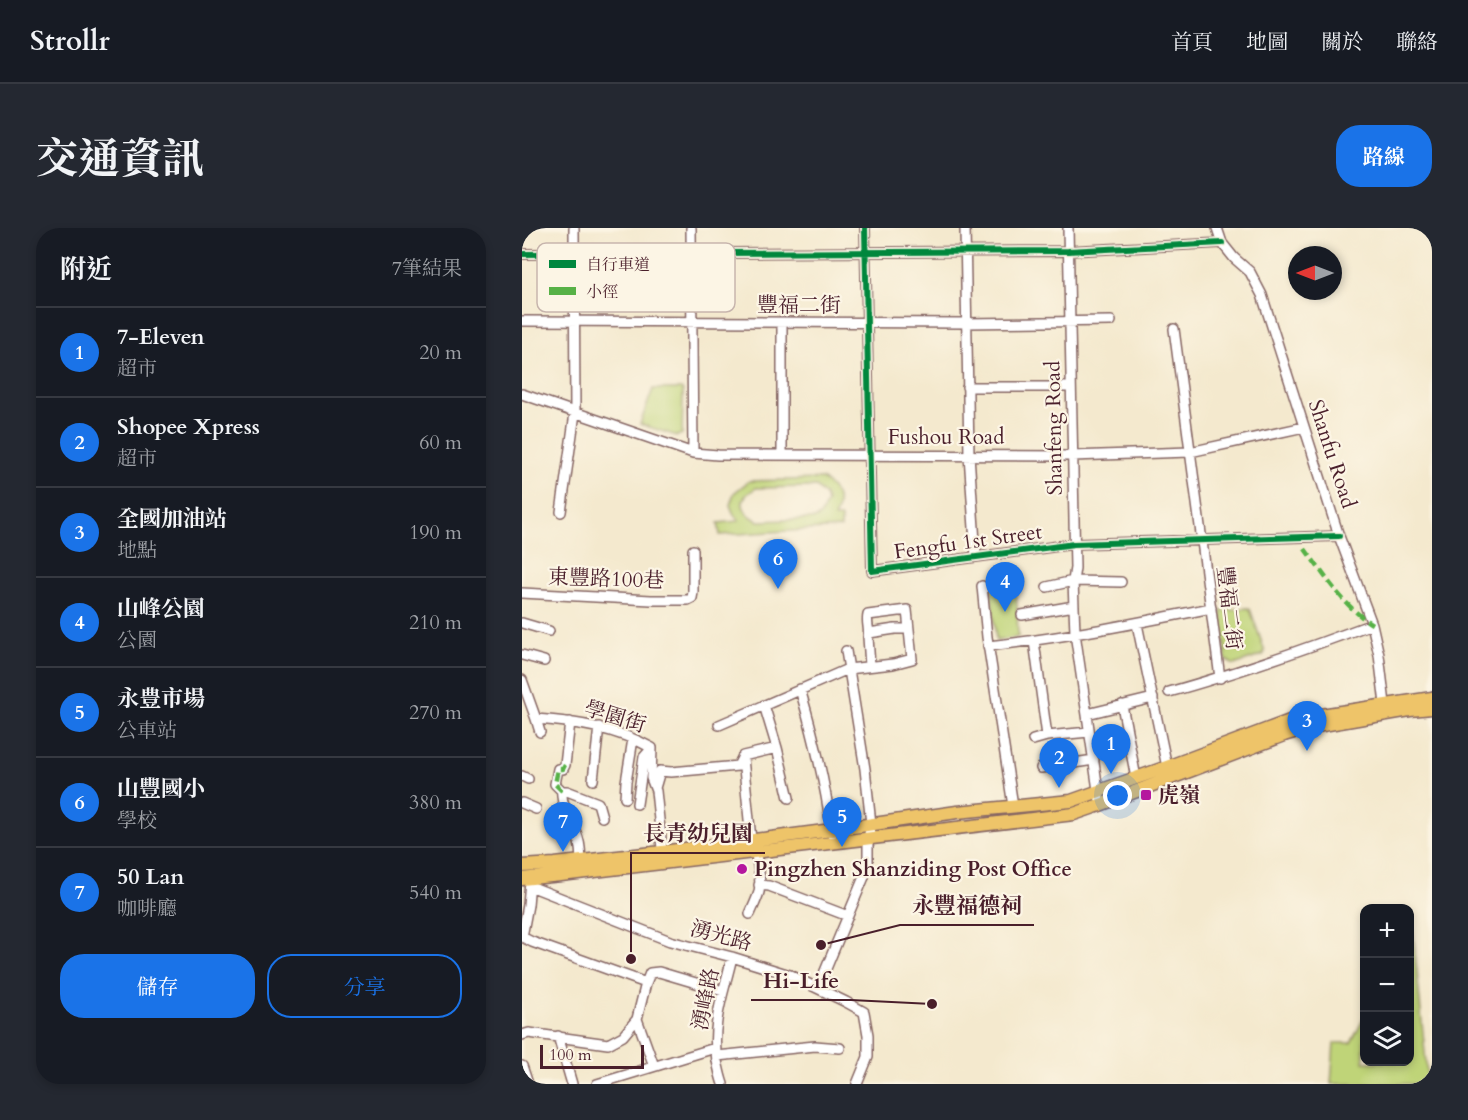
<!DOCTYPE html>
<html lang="zh-TW">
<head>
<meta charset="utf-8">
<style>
  body { margin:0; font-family:Cardo,"Noto Serif TC",serif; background:#242831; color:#f1f3f6 }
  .controls { position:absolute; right:18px; bottom:18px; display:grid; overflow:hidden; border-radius:12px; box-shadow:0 3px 9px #0003 }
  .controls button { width:54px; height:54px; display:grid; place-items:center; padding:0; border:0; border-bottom:2px solid #363941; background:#171b24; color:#f1f3f6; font:30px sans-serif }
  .compass { position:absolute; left:766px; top:18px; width:54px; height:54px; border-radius:50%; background:#171b24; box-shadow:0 3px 9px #0003; rotate:270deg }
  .scale { position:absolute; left:18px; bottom:15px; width:104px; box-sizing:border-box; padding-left:6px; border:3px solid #4a1f2b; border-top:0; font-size:16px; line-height:21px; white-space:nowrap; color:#4a1f2b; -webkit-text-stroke:4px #fcf5e5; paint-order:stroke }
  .you { position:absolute; left:596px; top:568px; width:21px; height:21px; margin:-15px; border:4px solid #fff; border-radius:50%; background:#1a73e8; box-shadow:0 0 0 9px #1a73e833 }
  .badge { display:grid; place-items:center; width:39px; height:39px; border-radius:50%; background:#1a73e8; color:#fff; font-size:20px; font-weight:700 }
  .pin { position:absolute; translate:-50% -50px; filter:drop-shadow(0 2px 3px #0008) }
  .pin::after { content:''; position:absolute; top:32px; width:21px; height:18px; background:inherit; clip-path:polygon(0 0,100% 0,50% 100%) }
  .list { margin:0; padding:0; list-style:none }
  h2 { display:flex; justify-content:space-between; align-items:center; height:78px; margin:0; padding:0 24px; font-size:26px }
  h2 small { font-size:20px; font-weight:400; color:#9ea1a6 }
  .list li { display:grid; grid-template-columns:39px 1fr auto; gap:18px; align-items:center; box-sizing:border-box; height:90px; padding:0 24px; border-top:2px solid #363941 }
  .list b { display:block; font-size:22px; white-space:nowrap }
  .list p { margin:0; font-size:20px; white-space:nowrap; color:#9ea1a6 }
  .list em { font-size:20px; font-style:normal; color:#9ea1a6 }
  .actions { display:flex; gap:12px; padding:18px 24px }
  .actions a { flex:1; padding:14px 0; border:2px solid #1a73e8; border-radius:24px; text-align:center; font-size:21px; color:#1a73e8 }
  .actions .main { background:#1a73e8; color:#fff }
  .icon { flex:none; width:33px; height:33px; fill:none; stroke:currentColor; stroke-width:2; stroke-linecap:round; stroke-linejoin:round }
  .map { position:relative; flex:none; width:910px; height:856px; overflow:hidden; border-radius:24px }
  header { display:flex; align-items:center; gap:36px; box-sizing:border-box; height:84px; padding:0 30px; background:#171b24; border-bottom:2px solid #363941 }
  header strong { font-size:28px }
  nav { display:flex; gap:33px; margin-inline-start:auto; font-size:21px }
  .intro { display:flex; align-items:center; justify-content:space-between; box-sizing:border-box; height:144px; padding:0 36px }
  h1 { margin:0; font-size:42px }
  .button { padding:15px 27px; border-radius:24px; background:#1a73e8; color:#fff; font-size:21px; font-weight:700 }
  main { display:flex; gap:36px; padding:0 36px }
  aside { flex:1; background:#171b24; border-radius:24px; box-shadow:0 3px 9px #0003 }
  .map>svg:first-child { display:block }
  .green { fill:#bfd478; stroke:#847a52; stroke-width:1.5; fill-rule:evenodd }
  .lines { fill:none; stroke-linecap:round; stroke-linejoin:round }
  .minor-casing { stroke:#866664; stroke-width:12 }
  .major-casing { stroke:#866664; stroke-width:15 }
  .minor { stroke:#fff; stroke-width:9 }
  .major { stroke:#eec469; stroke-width:12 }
  .quiet { stroke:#57b146; stroke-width:4.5; stroke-dasharray:9 4.5; stroke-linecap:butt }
  .cycleway-casing { stroke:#fcf5e5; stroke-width:10 }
  .cycleway { stroke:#00873e; stroke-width:6 }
  .poi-dot { fill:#b5179e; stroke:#fcf5e5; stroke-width:2 }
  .labels { text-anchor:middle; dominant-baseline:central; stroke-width:4.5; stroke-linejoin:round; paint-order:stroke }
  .street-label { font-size:21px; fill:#4a1f2b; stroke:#fcf5e5 }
  .poi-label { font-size:21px; font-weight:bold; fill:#4a1f2b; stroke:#fcf5e5; text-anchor:start }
  .key { fill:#fcf5e5; stroke:#c7b5ad; stroke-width:1.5 }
  .key-label { font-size:16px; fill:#4a1f2b }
  .leader { fill:none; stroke:#4a1f2b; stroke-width:2 }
  .callout-dot { fill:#4a1f2b; stroke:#fcf5e5; stroke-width:2 }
  .callout-label { font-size:22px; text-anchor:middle; font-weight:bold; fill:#4a1f2b; stroke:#fcf5e5; stroke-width:4.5; stroke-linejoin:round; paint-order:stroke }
</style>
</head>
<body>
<header>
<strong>Strollr</strong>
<nav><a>首頁</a><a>地圖</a><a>關於</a><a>聯絡</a></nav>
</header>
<div class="intro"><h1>交通資訊</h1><a class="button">路線</a></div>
<main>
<aside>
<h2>附近<small>7筆結果</small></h2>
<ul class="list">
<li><span class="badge">1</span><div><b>7-Eleven</b><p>超市</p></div><em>20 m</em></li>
<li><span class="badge">2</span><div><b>Shopee Xpress</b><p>超市</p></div><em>60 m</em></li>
<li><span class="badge">3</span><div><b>全國加油站</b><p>地點</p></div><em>190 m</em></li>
<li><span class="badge">4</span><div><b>山峰公園</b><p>公園</p></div><em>210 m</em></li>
<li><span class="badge">5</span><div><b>永豊市場</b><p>公車站</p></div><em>270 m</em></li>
<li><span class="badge">6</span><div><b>山豐國小</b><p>學校</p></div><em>380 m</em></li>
<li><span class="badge">7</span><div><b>50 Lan</b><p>咖啡廳</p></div><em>540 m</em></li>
</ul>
<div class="actions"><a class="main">儲存</a><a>分享</a></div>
</aside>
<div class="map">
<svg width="910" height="856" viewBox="0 0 910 856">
  <rect width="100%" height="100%" fill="#fcf5e5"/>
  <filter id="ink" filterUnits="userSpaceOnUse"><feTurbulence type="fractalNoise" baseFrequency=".0167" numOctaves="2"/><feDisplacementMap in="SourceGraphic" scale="12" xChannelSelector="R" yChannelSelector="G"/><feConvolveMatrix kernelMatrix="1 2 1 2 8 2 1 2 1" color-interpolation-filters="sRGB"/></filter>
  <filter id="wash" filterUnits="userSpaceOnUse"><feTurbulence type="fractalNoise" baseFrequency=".008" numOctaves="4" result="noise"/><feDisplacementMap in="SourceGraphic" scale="24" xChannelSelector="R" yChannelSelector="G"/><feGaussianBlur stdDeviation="1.35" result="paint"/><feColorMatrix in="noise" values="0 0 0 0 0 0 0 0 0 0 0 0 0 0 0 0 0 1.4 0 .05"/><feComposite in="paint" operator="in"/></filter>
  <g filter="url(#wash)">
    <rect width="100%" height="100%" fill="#f4e9ce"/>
    <path class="green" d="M131,161H159L161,163L160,206L155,208L118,196Z
      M300,251C314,262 321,273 312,290H319V300L198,307L196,295L217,293L212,287L208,277L212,265L227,253ZM294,259L303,268L305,274L298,288L293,291L236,293L225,286L221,278V273L224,267L234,260Z
      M494,356L496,409L474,413L469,358Z
      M726,380L728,381L743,424L741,427L712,437L704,432L699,383Z
      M888,701L891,703L906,856H809L812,815H829L842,790V834H888Z"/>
  </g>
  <g filter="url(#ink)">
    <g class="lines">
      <g class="minor-casing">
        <path id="minor" d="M169,0L171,225
          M343,0L350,343L552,316L817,308
          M443,0L447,227L454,329
          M546,0L553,340L551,353L553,405L577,569
          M695,0L700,15L712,30L728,44L740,67L817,308L850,396L857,427L863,476
          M0,26L546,23L700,15
          M0,93L444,95L589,93
          M260,95V226
          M652,101L698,450
          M445,159H549
          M0,166L171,225L196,227L550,228L668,224L782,199
          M39,284L53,185L52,0
          M460,358L465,409L491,578
          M525,359L551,353L599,354
          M0,365L129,372H166L170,370L171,364V322
          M500,387L552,378
          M0,395L27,403
          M615,396L645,539
          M347,405L373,401H387
          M512,413L525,508
          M466,418C541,410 615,395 689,380
          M0,427L22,433
          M0,452L14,491L18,504
          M278,461C292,509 304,557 310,607
          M647,464C716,445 783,421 850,396
          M242,477L255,520L267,570
          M600,477L614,550
          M565,486L631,470
          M14,491C55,494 94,500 130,520L129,550L134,563L141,630
          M197,497L326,441L371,436L390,431L385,382L346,387C344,395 348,402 346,409L348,438
          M511,512L525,508L567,504
          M221,530L229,612C234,624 240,650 237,664C235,671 231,679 228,686
          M519,540L572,532
          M0,548L6,551
          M71,552L77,499
          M133,560L138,543L149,544L216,538L221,528L255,520
          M40,563L33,556L36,541H41L43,537L48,494
          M103,570L104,554L111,511
          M0,575L14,581
          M115,576L122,529L130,520
          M59,640C59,630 59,619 56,610C52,596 38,577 40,563H45L76,575L80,589
          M237,657L247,658L326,688
          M8,658L148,713L210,729L268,747L324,774L342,784L346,807V829L335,856
          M0,709L10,714L124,755
          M0,709L6,677L8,653
          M296,760L342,649L346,634V611L349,596L343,541L324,423
          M115,791L132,838
          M0,807L7,805L86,816L101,808L115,791L124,755L128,745L137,744L201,763
          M36,808L50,856
          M195,828L293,818L318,820
          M0,838L6,856
          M75,856L193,820
          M201,856C198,848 197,841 195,833C189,794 202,765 210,729"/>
      </g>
      <g class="major-casing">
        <path id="major" d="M0,638L33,636L140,624L310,602L435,584L549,573L645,539L773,491L910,470
          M0,651L39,647L552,586L578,577L765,506L789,499L888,482L910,480"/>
      </g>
      <use href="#minor" class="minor"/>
      <use href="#major" class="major"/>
      <path class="quiet" d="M783,321C803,348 822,379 850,396
        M40,563L33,556L36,541H41L43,537"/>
      <g class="cycleway-casing">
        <path id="cycleway" d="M343,0L350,343L552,316L817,308
          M0,26L546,23L700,15"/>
      </g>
      <use href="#cycleway" class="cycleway"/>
    </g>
  </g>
  <g class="poi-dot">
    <rect x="618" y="561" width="12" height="12" rx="3"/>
    <circle cx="220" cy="641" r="6"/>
  </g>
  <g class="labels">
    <g class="street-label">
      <text x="277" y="77">豐福二街</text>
      <text transform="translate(532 200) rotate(-91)">Shanfeng Road</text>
      <text x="424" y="209">Fushou Road</text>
      <text transform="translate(810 226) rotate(72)">Shanfu Road</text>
      <text transform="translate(446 314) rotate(-8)">Fengfu 1st Street</text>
      <text transform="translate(84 351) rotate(2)">東豐路100巷</text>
      <text transform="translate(707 380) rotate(83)">豐福二街</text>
      <text transform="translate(93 489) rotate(17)">學園街</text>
      <text transform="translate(199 708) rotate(15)">湧光路</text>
      <text transform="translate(184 771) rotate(-79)">湧峰路</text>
    </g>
    <g class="poi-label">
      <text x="636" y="567">虎嶺</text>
      <text x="232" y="641">Pingzhen Shanziding Post Office</text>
    </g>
  </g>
  <rect x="15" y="15" width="198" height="69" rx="9" class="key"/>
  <rect x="27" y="32" width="27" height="8" fill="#00873e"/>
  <rect x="27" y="59" width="27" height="8" fill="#57b146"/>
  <g class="key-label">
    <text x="64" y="42">自行車道</text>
    <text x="64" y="69">小徑</text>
  </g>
  <path class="leader" d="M109 731L109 625H243M299 717L378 697H512M410 776L329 772H229"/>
  <g class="callout-dot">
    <circle cx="109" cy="731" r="6"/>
    <circle cx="299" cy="717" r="6"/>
    <circle cx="410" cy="776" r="6"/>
  </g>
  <g class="callout-label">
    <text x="176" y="613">長青幼兒園</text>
    <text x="445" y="685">永豐福德祠</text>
    <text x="279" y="760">Hi-Life</text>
  </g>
</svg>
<div class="controls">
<button>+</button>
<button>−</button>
<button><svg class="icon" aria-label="layers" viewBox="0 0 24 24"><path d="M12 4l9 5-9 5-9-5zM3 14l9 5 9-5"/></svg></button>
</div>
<svg class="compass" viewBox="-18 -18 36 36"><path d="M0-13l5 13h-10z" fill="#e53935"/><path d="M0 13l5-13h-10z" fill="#9ea1a6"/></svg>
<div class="scale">100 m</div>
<div class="you"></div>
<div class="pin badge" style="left:589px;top:546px">1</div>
<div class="pin badge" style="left:537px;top:560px">2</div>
<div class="pin badge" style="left:785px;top:523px">3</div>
<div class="pin badge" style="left:483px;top:384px">4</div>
<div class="pin badge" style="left:320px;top:619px">5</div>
<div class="pin badge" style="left:256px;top:361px">6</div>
<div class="pin badge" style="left:41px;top:624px">7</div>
</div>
</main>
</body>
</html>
